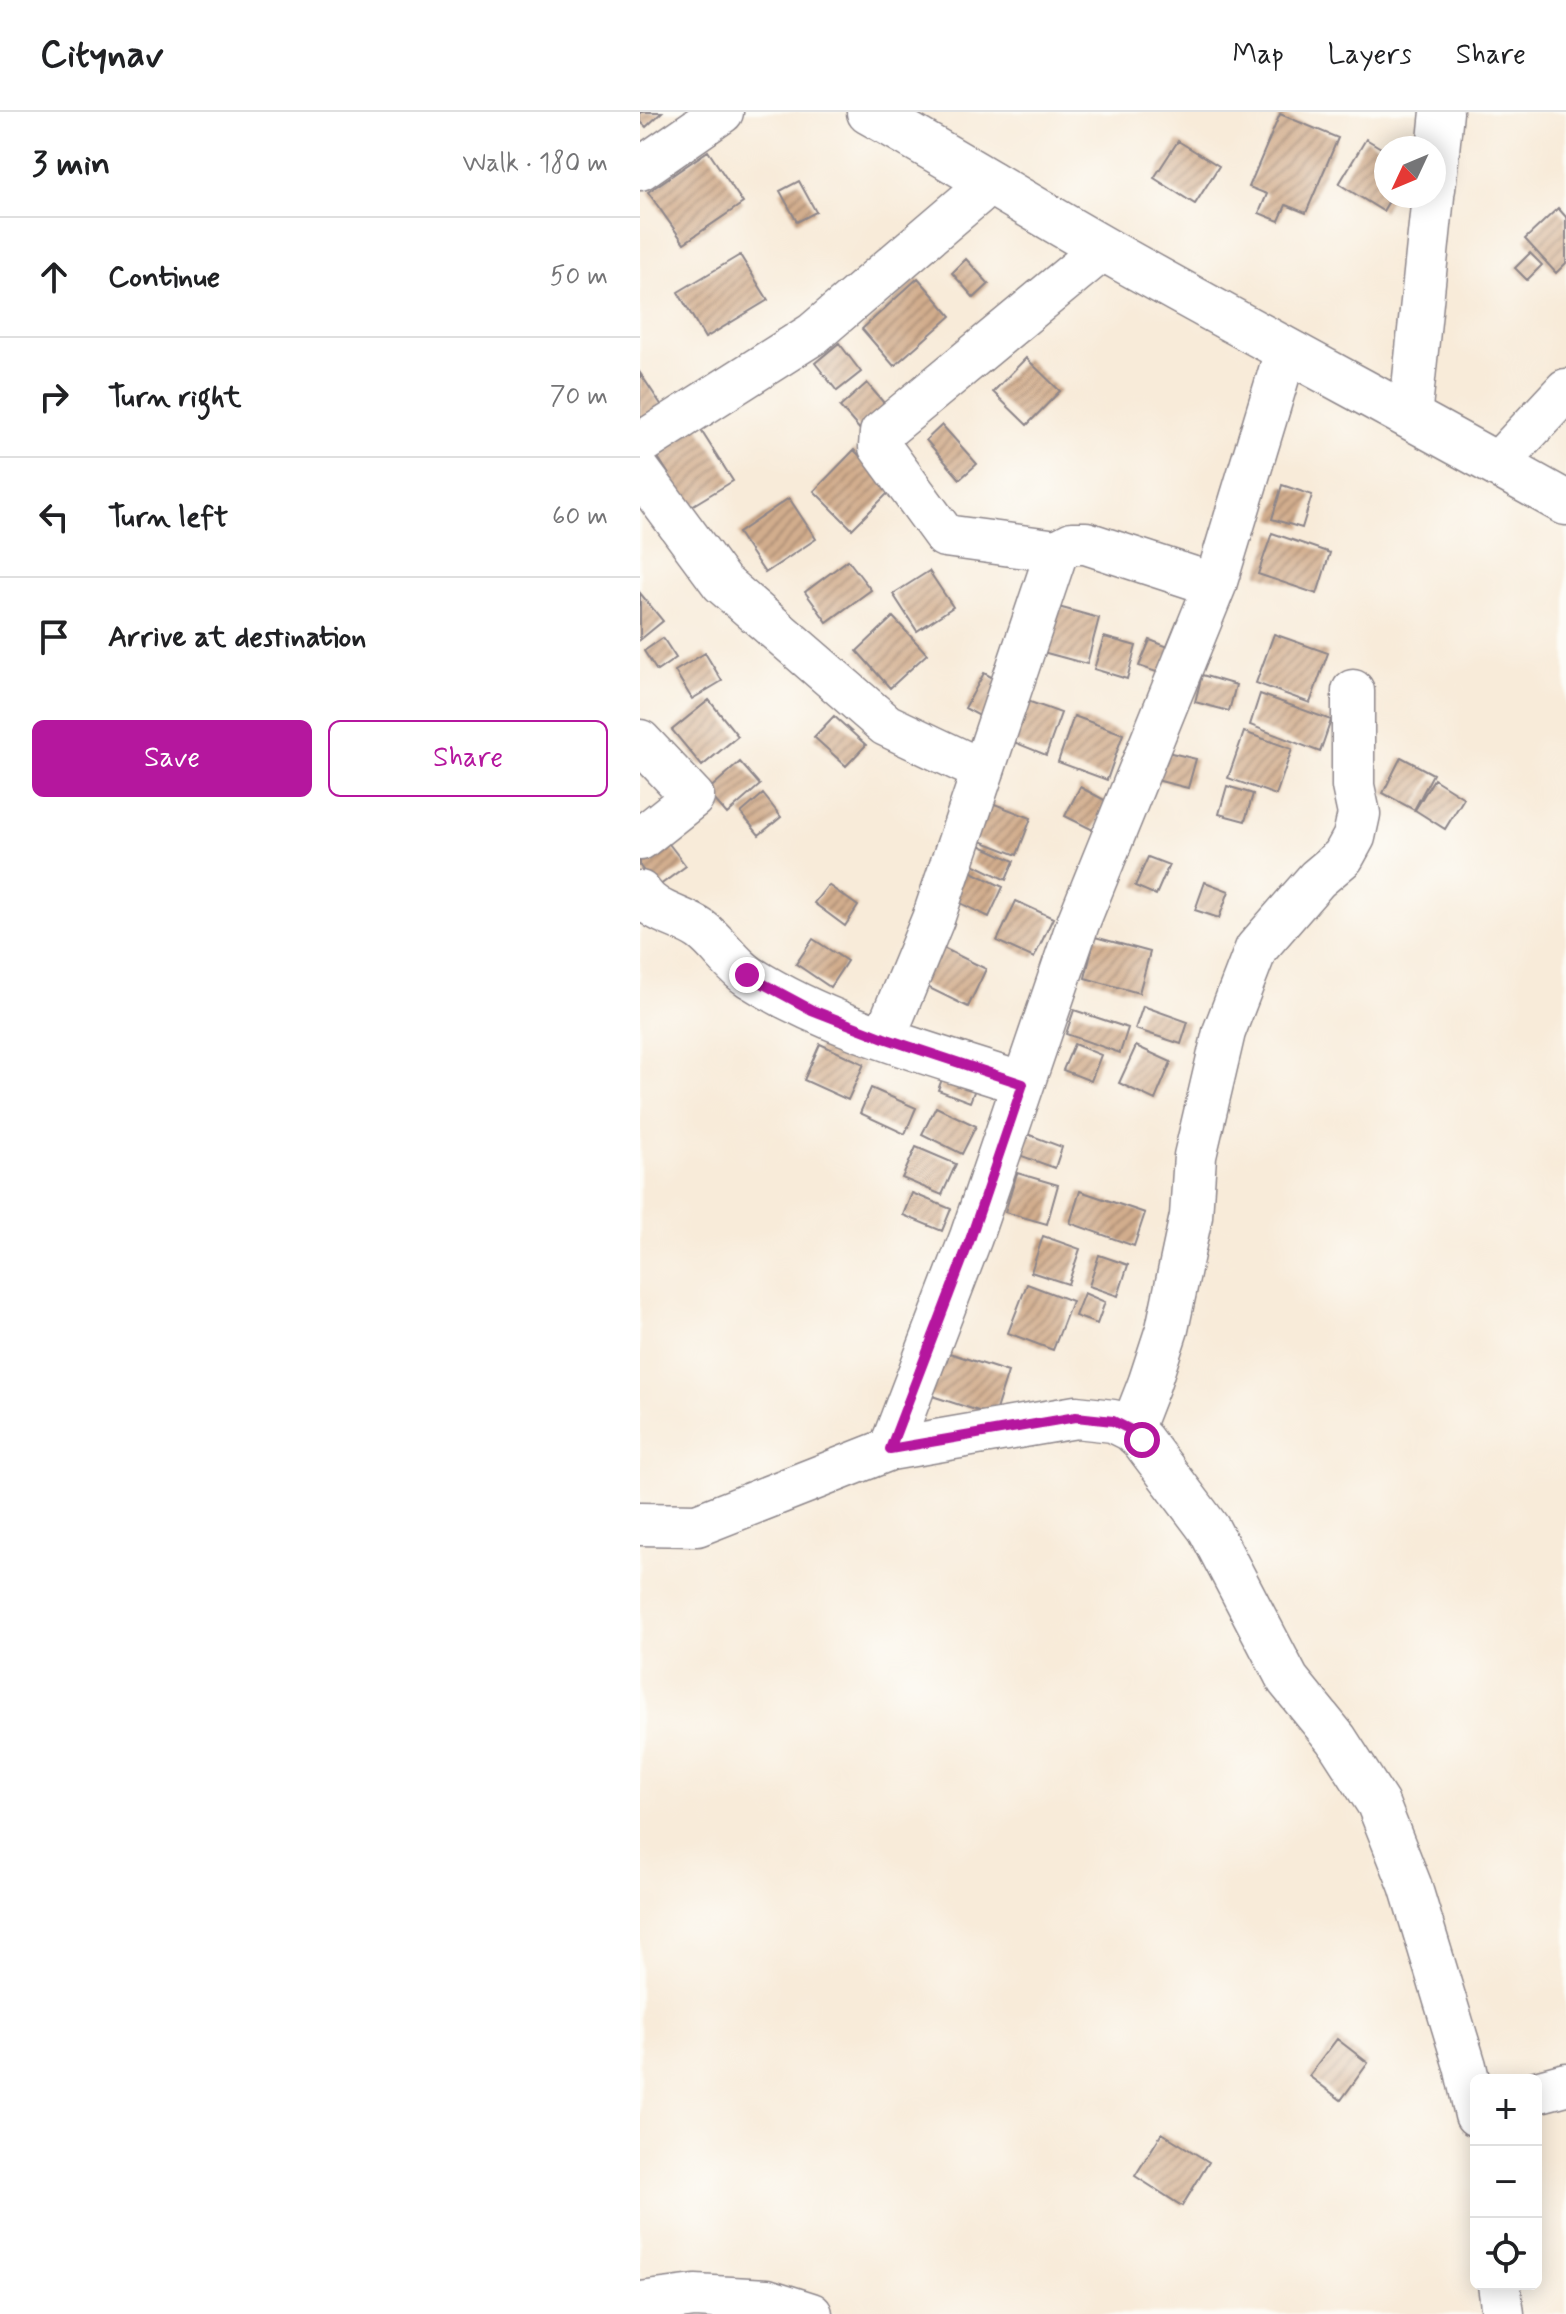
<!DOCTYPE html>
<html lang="en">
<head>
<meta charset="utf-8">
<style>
  body { margin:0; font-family:Mynerve,sans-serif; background:#f2f2f2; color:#202124 }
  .controls { position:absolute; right:24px; bottom:24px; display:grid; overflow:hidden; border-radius:12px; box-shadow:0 4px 20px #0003 }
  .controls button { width:72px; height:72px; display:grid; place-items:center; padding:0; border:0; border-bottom:2px solid #e0e0e0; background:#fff; color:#202124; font:40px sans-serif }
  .compass { position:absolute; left:734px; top:24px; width:72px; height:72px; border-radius:50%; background:#fff; box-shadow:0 4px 20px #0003; rotate:226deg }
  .stop { position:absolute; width:24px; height:24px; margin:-18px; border:6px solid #b5179e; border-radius:50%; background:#fff }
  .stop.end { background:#b5179e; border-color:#fff; box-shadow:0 2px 8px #0008 }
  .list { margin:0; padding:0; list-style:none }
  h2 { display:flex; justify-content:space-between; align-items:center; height:104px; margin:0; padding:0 32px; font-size:34px }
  h2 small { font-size:26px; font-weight:400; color:#757577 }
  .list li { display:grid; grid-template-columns:52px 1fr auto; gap:24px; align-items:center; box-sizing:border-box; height:120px; padding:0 32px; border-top:2px solid #e0e0e0 }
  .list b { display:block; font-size:30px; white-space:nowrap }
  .list em { font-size:26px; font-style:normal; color:#757577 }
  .actions { display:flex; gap:16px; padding:24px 32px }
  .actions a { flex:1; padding:18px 0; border:2px solid #b5179e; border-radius:12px; text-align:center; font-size:28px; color:#b5179e }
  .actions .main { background:#b5179e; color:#fff }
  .icon { flex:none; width:44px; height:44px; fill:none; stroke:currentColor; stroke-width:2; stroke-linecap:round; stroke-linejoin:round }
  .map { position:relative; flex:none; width:926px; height:2202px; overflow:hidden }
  header { display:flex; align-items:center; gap:48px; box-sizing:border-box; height:112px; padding:0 40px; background:#fff; border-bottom:2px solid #e0e0e0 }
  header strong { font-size:38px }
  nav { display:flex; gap:44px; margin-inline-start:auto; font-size:28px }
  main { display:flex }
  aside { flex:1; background:#fff }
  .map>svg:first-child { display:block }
  .building { fill:url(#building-hatch) }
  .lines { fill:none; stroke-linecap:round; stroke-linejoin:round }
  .minor-casing { stroke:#8d868a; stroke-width:45 }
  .tertiary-casing { stroke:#8d868a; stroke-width:47 }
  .minor { stroke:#fff; stroke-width:42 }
  .tertiary { stroke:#fff; stroke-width:44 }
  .route { stroke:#b5179e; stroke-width:10 }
</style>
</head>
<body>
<header>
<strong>Citynav</strong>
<nav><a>Map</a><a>Layers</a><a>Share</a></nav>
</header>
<main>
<aside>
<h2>3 min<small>Walk · 180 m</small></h2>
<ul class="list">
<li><svg class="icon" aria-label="ahead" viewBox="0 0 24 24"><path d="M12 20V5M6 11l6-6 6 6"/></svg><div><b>Continue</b></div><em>50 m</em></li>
<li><svg class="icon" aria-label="right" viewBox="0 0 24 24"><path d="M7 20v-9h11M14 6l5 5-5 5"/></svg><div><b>Turn right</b></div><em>70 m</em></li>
<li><svg class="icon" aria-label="left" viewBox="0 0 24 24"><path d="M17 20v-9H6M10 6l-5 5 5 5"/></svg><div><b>Turn left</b></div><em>60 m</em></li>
<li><svg class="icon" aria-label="arrive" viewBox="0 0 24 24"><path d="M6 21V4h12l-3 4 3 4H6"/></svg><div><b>Arrive at destination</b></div></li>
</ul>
<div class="actions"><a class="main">Save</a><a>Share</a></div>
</aside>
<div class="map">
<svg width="926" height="2202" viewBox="0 0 926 2202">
  <defs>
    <pattern id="building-hatch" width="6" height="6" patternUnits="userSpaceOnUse" patternTransform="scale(2)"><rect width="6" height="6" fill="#d2ad8d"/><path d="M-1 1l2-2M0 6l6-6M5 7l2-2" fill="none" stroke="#aa8c74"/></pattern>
  </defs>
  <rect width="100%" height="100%" fill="#fdfcf7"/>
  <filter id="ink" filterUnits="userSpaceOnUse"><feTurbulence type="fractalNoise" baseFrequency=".0125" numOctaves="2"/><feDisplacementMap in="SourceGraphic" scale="16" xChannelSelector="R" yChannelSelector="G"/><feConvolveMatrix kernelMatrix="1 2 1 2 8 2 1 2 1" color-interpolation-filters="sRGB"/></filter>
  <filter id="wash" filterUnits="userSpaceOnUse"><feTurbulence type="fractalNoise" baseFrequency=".006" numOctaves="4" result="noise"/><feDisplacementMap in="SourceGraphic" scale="32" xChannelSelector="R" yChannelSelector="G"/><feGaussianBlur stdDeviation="1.8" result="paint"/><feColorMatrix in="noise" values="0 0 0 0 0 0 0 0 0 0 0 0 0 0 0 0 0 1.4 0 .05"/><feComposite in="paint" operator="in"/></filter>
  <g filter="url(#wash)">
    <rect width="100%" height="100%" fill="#f8ebd9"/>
    <g id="blocks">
      <path class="building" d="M0,0H22L6,15L0,9Z
        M640,2L698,26L666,101L646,93L639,109L619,101L627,82L609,75Z
        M726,27L746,39V84H752L743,99L699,72Z
        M538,29L579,54L555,92L514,66Z
        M68,39L103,91L44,131L8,80Z
        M159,69L176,100L157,110L140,79Z
        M918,96L926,105V151L916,161L885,127Z
        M890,141L902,153L887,168L875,156Z
        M100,143L128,188L65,226L38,180Z
        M326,147L349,172L334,186L312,161Z
        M278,166L311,204L254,254L222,217Z
        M199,231L221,260L197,279L175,251Z
        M386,246L420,279L387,313L353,280Z
        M0,261L22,294L0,308Z
        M227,271L249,297L222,320L200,295Z
        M55,309L93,369L50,395L12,336Z
        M302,313L337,352L320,367L286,328Z
        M214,338L252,377L212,417L174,379Z
        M642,373L672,383L662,416L632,407Z
        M149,386L176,427L125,461L98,421Z
        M632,421L690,441L677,482L618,462Z
        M208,448L231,478L187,510L165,480Z
        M289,459L313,495L277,519L253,482Z
        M0,481L23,509L0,528Z
        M411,493L459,506L447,552L399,539Z
        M253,505L287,542L250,576L217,539Z
        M634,522L688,541L670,591L616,571Z
        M464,525L496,534L487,567L454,557Z
        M23,526L36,546L17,559L4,539Z
        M510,528L531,536L522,562L499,554Z
        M65,541L82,569L52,587L35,559Z
        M344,561L364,572L345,607L325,596Z
        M562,563L596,573L589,599L555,590Z
        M620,582L691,608L680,640L610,613Z
        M379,586L421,601L406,643L364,626Z
        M69,588L98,624L62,654L32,618Z
        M194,604L226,633L206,654L174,625Z
        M434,604L483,622L467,668L418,650Z
        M604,620L652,637L636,683L588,666Z
        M523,639L556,647L548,676L516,668Z
        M761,645L793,662L774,698L743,681Z
        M100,650L120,673L87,702L67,679Z
        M794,667L824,686L805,717L775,698Z
        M587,674L613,682L605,709L579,702Z
        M440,675L468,690L453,718L425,704Z
        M123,682L141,705L119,723L101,701Z
        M344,688L391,706L377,743L330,725Z
        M23,724L46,754L16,776L0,754V742Z
        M339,733L374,749L366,768L331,751Z
        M508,745L529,753L516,783L495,774Z
        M322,755L363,775L349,805L308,785Z
        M565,770L589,779L579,806L555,798Z
        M188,773L218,794L205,814L174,791Z
        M376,789L413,806L394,846L357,829Z
        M455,825L510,840L499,881L445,866Z
        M173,827L207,849L190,875L156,852Z
        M293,831L346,857L328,895L275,869Z
        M503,894L548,910L541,932L495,917Z
        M434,898L488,916L480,941L426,922Z
        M180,932L224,952L208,988L164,968Z
        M434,932L461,943L451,969L423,958Z
        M496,934L531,950L515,988L479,971Z
        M308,951L340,964L330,990L298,978Z
        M231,976L276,996L265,1022L220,1001Z
        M296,995L336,1014L322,1042L282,1022Z
        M387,1022L422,1035L415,1056L379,1043Z
        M276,1035L316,1052L302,1083L262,1066Z
        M377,1061L418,1073L407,1112L365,1100Z
        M440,1079L505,1101L494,1134L430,1111Z
        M272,1081L311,1097L302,1119L263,1103Z
        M403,1124L440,1137L428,1172L391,1160Z
        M459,1143L488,1153L478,1184L449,1174Z
        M387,1172L432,1189L413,1238L368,1221Z
        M444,1181L465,1190L457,1212L435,1204Z
        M303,1239L368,1260L354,1304L289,1283Z
        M697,1927L728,1951L701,1988L669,1964Z
        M522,2021L569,2050L542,2094L495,2064Z"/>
    </g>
  </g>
  <g filter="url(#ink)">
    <use href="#blocks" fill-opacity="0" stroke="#8d868a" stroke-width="2"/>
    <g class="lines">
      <g class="minor-casing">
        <path id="minor" d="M0,57L82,0
          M794,77L802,0
          M770,305L793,84
          M0,332L173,222L351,70
          M857,352L926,278
          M0,360L82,471L246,613L343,659
          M417,439L305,424L240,335L241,321L463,137
          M0,629L53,685L0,727
          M0,780C15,803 40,803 61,818C79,831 91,853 110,865C192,917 292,942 383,972
          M244,926L293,807L417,439L432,431H446L575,473
          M491,1318L509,1272L527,1217L551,1104L555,1044L584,920L616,837L677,767L703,745L714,725L719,702L713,674V579
          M250,1337L331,1125L438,811L575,473L646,239
          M0,1412L57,1413L250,1337L436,1305L473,1309L491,1318L502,1328L569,1417L648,1568L696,1627L738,1692L770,1773L825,1954L836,2003
          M896,1980L926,1972
          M859,2172L863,2202
          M0,2191L55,2184L127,2188L171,2202"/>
      </g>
      <g class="tertiary-casing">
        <path id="tertiary" d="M229,0C315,48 399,101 485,149C631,231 780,309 926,391"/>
      </g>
      <use href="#minor" class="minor"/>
      <use href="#tertiary" class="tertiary"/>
    </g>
  </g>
  <g class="lines" filter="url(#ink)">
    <path class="route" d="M107,863L172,898L244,926L383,972L331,1125L250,1337L436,1305L473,1309L491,1318L502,1328"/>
  </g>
</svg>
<div class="controls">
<button>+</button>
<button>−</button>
<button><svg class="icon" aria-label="locate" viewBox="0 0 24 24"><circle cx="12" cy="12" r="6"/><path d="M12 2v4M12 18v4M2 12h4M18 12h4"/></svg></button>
</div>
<svg class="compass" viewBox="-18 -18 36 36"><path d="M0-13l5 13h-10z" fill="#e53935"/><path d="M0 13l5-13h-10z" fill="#757577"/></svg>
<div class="stop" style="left:502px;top:1328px"></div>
<div class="stop end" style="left:107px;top:863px"></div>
</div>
</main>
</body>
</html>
